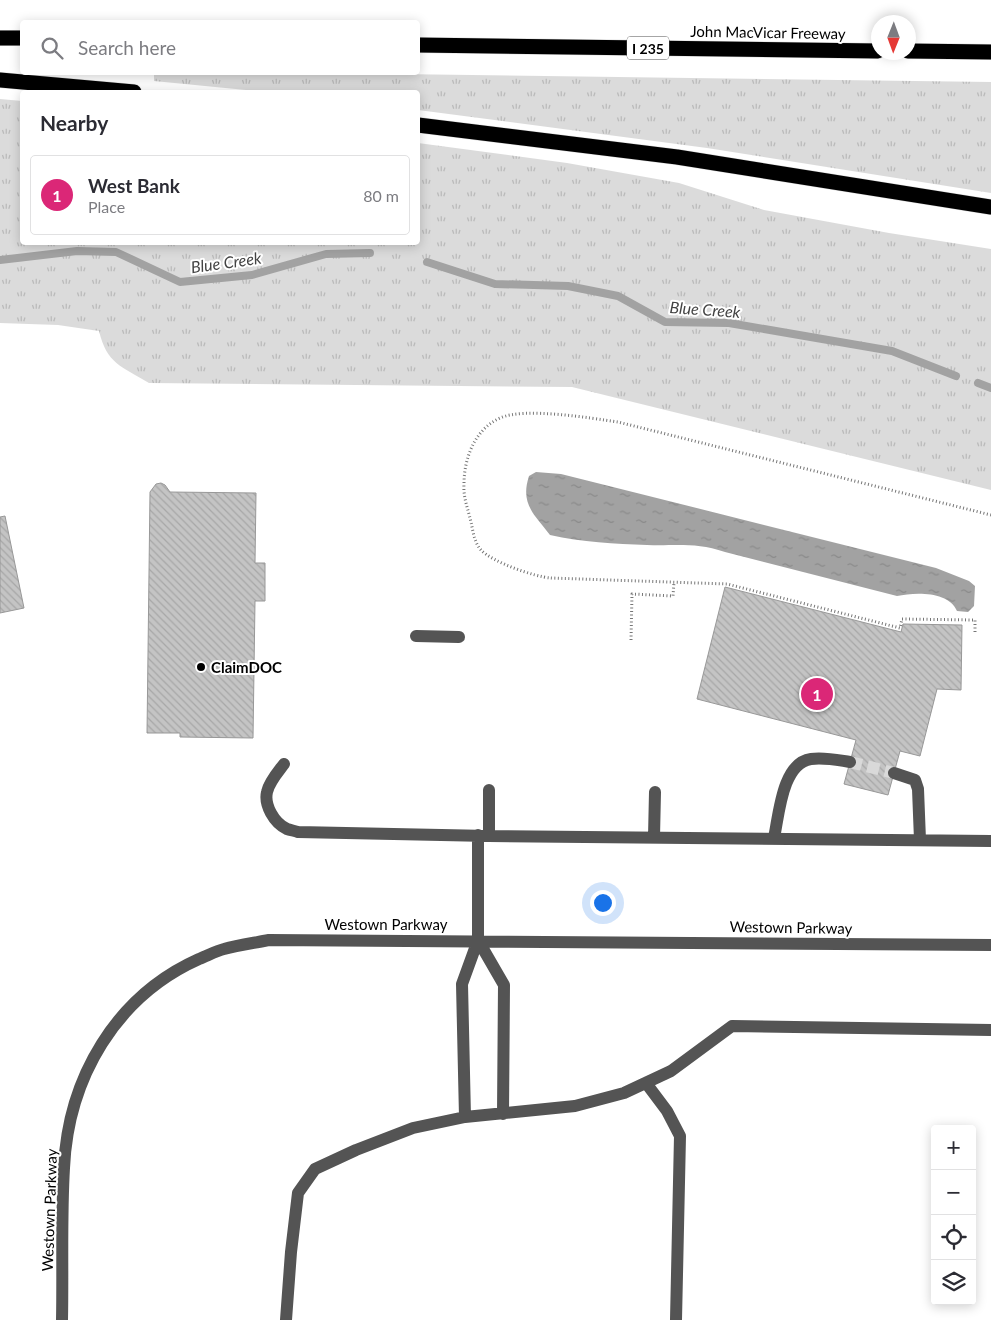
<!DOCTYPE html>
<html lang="en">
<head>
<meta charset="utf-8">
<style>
  body { margin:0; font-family:Lato,sans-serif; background:#f7f7f7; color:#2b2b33 }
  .controls { position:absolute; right:15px; bottom:15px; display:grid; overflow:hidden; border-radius:5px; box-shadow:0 2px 12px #0003 }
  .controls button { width:45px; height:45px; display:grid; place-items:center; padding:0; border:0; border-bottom:1px solid #e1e1e2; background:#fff; color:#2b2b33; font:25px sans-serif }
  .compass { position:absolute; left:871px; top:15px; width:45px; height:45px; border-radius:50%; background:#fff; box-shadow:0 2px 12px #0003; rotate:181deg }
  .you { position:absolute; left:602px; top:902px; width:18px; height:18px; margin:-12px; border:4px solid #fff; border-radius:50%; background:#1a73e8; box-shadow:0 0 0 8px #1a73e833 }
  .badge { display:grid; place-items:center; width:32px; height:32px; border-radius:50%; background:#db2777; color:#fff; font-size:16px; font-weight:700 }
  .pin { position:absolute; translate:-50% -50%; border:2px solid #fff; box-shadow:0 1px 5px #0006 }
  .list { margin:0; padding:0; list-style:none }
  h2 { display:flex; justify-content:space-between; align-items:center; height:65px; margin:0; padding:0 20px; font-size:21px }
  h2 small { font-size:16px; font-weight:400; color:#7c7c81 }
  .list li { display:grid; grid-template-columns:32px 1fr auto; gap:15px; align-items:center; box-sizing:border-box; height:80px; margin:0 10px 10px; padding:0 10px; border:1px solid #e1e1e2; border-radius:5px }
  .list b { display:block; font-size:19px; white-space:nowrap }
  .list p { margin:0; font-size:16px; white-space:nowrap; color:#7c7c81 }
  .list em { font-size:16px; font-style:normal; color:#7c7c81 }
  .icon { flex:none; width:28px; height:28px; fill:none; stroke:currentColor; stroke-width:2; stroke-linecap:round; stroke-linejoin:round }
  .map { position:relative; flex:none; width:991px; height:1320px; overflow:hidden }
  .search { position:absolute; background:#fff; box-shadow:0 2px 12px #0003; left:20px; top:20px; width:400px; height:55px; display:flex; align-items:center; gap:12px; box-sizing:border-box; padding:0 18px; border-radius:5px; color:#7c7c81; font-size:19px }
  .panel { position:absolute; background:#fff; box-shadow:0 2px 12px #0003; left:20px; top:90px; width:400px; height:155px; border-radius:5px }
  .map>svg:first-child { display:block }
  .grass { fill:url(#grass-tufts) }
  .water { fill:url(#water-ripples) }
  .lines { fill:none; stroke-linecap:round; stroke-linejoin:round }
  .stream { stroke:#a2a2a2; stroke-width:8 }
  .building { fill:url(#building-back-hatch); stroke:#989898 }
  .minor-tunnel { stroke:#d9d9d9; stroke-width:12; stroke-dasharray:12 6; stroke-linecap:butt }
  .highway-casing { stroke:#dbdbdb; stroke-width:16 }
  .path { stroke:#767676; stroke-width:3; stroke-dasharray:1 2.5; stroke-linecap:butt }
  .minor { stroke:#545454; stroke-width:12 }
  .highway { stroke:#000; stroke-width:15 }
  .poi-dot { fill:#000; stroke:#fff; stroke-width:2 }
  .labels { text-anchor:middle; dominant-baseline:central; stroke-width:4; stroke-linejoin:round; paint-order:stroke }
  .shield { fill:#fff; stroke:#4c4c4c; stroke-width:1 }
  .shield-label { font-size:14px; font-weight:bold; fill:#000 }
  .street-label { font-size:15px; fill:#000; stroke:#fff }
  .poi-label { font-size:15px; font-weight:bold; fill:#000; stroke:#fff; text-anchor:start }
  .water-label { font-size:16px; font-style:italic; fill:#434343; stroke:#fff }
</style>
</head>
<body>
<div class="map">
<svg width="991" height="1320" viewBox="0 0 991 1320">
  <defs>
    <pattern id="grass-tufts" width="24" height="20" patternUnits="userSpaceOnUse" patternTransform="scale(1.25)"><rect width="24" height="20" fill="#dbdbdb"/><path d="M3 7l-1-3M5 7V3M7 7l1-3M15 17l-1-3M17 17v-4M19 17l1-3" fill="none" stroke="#bababa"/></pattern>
    <pattern id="water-ripples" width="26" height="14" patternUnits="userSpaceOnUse" patternTransform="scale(1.25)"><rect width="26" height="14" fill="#a2a2a2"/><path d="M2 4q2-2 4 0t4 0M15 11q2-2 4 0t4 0" fill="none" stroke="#8a8a8a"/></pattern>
    <pattern id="building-back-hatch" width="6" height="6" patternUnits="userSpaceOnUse" patternTransform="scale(1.25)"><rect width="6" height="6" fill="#c4c4c4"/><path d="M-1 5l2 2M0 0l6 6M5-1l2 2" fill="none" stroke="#a7a7a7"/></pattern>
  </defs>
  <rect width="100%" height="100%" fill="#fff"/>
  <path class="grass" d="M154,73H319L991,82V193L707,148L418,110V92H265L154,81Z
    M0,99L22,101V242H418V143L567,163L679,183L764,210L889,233L991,249V490L572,387L149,383C121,366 107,364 99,331L58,325L0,323Z"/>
  <path class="water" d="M536,472L561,474L936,568L969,581L975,586L974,606L968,612L957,611C949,591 915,592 897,596L725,552C695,542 677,546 647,545C615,544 582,542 550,535C534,514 520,504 529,476Z"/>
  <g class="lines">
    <path class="stream" d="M0,260L77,251L116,252L180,282L252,275L326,254L370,253
      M427,262L495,284L568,286L618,296L665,322L729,323L892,351L956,376
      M978,383L991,388"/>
  </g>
  <path class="building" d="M161,483L165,485L170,492L256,493L255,563H265V601H255L253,738L180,737V733H147L150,492L156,484Z
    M5,516L24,608L0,613V517Z
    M725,587L901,632L903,624L962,625L961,690L937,689L920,756L900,751L888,795L844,784L856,740L697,699Z"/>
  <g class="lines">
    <path class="minor-tunnel" d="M850,762L894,773"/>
    <g class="highway-casing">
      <path id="highway" d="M0,38H22
        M418,45L878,51
        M908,51L991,52
        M0,80L134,92
        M418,125L677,157L991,207"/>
    </g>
    <path class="path" d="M975,632V620L902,619L900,628L727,584L551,578C535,577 492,562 481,550C474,542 473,531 471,522C468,509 463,497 464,484C464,458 475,429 500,418C524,407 591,418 618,422L991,515
      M631,640L632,594L673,596L674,582"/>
    <path class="minor" d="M416,636L459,637
      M284,764C278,772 269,782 267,792C264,805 274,823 287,829C290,830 295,831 298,832L489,836L991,841
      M894,773L915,780L918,789L920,840
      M489,836V790
      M654,837L655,792
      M774,838C779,815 782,763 811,759C824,757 837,760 850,762
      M478,940L504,985L503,1114
      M646,1083L667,1111L680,1136L676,1320
      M465,1117L462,984L478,940V835
      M62,1320C63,1269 61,1218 64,1168C68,1078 116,996 199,959C207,956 216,951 224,949C238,945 254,943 269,940L991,945
      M286,1320L291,1252L298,1193L315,1169L356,1150L413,1128L465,1117L575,1106L624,1093L671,1071L732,1026L991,1030"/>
    <use href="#highway" class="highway"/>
  </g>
  <circle class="poi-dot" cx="201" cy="667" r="5"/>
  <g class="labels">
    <rect class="shield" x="627" y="36.5" width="42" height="23" rx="4"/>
    <g class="shield-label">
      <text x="648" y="48">I 235</text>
    </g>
    <g class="street-label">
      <text transform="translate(768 32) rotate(1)">John MacVicar Freeway</text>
      <text x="386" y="924">Westown Parkway</text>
      <text transform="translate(791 927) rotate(1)">Westown Parkway</text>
      <text transform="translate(49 1210) rotate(-88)">Westown Parkway</text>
    </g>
    <g class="poi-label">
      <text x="211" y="667">ClaimDOC</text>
    </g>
    <g class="water-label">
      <text transform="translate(226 262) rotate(-8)">Blue Creek</text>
      <text transform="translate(705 309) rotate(4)">Blue Creek</text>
    </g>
  </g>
</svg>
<div class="controls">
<button>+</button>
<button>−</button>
<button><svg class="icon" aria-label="locate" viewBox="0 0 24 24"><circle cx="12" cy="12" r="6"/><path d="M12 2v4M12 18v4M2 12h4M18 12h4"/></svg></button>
<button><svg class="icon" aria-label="layers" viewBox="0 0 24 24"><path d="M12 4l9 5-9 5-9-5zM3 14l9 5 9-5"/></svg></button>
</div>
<svg class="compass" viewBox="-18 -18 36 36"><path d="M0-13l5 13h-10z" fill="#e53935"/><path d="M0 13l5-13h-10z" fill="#7c7c81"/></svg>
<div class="you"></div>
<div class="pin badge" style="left:817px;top:694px">1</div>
<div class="search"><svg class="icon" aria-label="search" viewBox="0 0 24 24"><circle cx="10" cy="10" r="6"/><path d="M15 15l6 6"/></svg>Search here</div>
<section class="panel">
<h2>Nearby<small></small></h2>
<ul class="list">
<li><span class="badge">1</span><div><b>West Bank</b><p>Place</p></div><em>80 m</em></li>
</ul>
</section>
</div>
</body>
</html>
